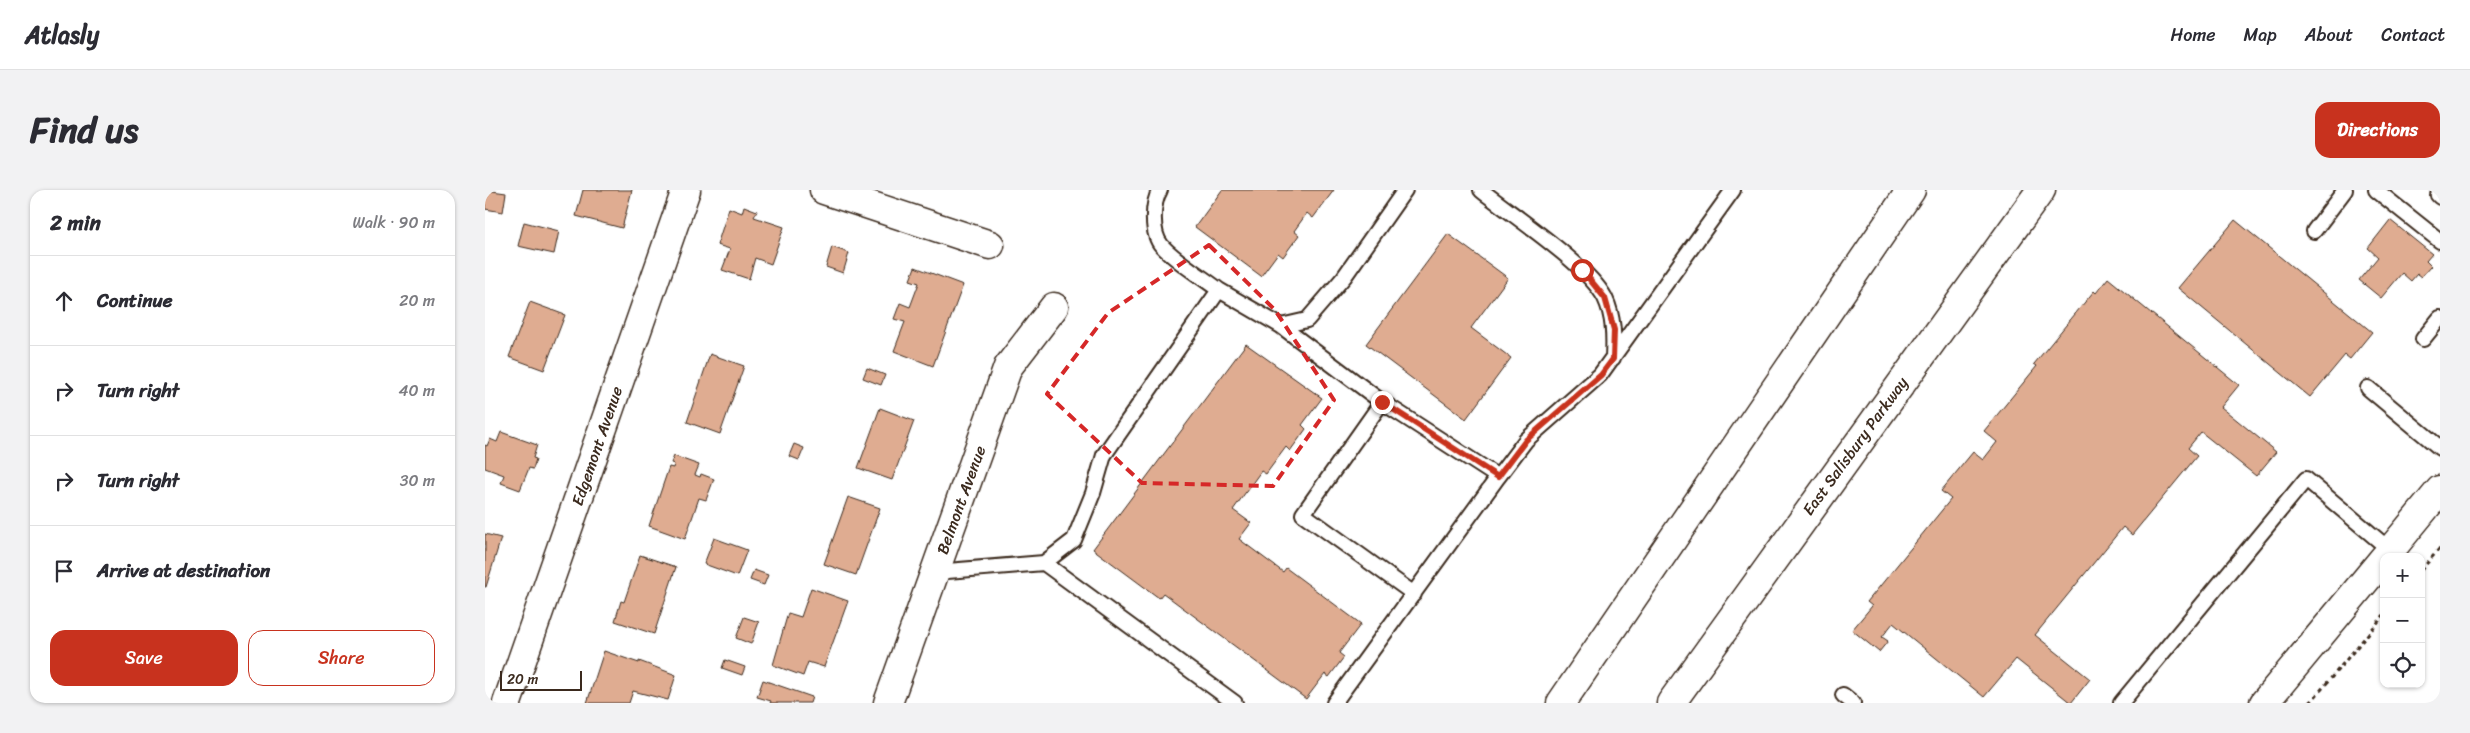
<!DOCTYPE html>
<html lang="en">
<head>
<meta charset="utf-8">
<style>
  body { margin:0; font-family:Sriracha,sans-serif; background:#f2f2f3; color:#2b2b33 }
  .controls { position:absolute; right:15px; bottom:15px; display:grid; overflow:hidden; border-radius:10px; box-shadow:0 1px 4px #0004 }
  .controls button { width:45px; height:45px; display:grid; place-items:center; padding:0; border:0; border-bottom:1px solid #e1e1e2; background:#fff; color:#2b2b33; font:25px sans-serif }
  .scale { position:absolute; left:15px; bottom:12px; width:82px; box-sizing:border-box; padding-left:5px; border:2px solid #3b2a1e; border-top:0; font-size:14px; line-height:18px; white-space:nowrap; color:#3b2a1e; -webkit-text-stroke:4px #fff; paint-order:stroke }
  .stop { position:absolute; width:15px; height:15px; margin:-11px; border:4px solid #c8321e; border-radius:50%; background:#fff }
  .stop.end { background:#c8321e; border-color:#fff; box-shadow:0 1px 5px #0008 }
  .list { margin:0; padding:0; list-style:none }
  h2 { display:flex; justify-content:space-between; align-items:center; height:65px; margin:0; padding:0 20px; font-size:21px }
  h2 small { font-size:16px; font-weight:400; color:#7c7c81 }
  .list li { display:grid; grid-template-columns:32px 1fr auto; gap:15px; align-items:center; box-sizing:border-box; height:90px; padding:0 20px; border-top:1px solid #e1e1e2 }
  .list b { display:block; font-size:19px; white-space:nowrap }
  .list em { font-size:16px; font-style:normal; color:#7c7c81 }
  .actions { display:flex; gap:10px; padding:15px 20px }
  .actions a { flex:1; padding:11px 0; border:1px solid #c8321e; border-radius:15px; text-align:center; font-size:18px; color:#c8321e }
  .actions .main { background:#c8321e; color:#fff }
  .icon { flex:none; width:28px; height:28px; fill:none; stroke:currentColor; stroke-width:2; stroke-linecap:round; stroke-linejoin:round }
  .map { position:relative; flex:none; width:1955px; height:513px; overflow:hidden; border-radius:15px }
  header { display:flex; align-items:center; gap:30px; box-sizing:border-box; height:70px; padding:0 25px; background:#fff; border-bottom:1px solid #e1e1e2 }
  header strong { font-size:24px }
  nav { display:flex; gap:28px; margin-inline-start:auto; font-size:18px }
  .intro { display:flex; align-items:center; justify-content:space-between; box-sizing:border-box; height:120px; padding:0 30px }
  h1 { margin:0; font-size:35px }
  .button { padding:12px 22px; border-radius:15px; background:#c8321e; color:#fff; font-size:18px; font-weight:700 }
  main { display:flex; gap:30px; padding:0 30px }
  aside { flex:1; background:#fff; border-radius:15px; box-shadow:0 1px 4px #0004 }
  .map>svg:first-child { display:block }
  .building { fill:#dfac91; stroke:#3b2a1e }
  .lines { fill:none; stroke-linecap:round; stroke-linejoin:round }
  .service-casing { stroke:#3b2a1e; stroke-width:18 }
  .minor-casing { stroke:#3b2a1e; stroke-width:31 }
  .secondary-casing { stroke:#3b2a1e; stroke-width:31 }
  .primary-casing { stroke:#3b2a1e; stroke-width:31 }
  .path { stroke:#3b2a1e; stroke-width:3; stroke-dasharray:4 4; stroke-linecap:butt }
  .service { stroke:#fff; stroke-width:14 }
  .minor { stroke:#fff; stroke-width:28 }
  .secondary { stroke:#fff; stroke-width:28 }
  .primary { stroke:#fff; stroke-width:28 }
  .route { stroke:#c8321e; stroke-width:6 }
  .marked { fill:none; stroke:#d62828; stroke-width:4; stroke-dasharray:10 6; stroke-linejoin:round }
  .labels { text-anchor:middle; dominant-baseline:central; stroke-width:4; stroke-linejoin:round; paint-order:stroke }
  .street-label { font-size:16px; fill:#3b2a1e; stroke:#fff }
</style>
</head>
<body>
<header>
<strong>Atlasly</strong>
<nav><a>Home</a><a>Map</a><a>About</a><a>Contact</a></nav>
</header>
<div class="intro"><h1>Find us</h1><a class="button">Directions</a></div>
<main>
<aside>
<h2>2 min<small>Walk · 90 m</small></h2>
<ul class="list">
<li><svg class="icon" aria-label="ahead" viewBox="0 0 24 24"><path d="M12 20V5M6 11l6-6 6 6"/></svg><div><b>Continue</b></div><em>20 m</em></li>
<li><svg class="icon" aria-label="right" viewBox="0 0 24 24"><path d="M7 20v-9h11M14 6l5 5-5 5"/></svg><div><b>Turn right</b></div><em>40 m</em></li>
<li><svg class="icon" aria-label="right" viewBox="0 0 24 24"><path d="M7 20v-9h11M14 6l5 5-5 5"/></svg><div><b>Turn right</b></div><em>30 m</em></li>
<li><svg class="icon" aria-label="arrive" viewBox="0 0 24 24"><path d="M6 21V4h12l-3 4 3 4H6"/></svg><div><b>Arrive at destination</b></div></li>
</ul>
<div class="actions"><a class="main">Save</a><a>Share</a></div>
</aside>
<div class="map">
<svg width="1955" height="513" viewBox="0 0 1955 513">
  <rect width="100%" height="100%" fill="#fff"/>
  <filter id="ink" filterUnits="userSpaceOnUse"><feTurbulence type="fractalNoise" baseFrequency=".02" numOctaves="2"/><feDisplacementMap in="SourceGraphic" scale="10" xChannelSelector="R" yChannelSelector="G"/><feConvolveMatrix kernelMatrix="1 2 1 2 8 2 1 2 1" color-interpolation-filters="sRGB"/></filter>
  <g filter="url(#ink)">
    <path class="building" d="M0,0L21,3L18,22L0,19Z
      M98,0H147L137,38L91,26Z
      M737,0H849L828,28L822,23L809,41L814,45L798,67L793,63L776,86L710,37Z
      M259,16L272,21L269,27L299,37L286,74L270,68L264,89L237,80L245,59L232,55L244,18L257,23Z
      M1750,30L1887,142L1865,169L1860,165L1825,207L1693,98Z
      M1905,30L1947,64L1941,71L1946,76L1936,87L1932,84L1926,91L1917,83L1896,108L1874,90L1893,67L1883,58Z
      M39,32L74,41L69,64L33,56Z
      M963,44L1023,88L986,138L1026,168L981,229L881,154Z
      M347,57L364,63L358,83L341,77Z
      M430,77L478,95L448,176L409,161L420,132L409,129L415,113L425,117L434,93L425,90Z
      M1623,88L1754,195L1736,217L1791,262L1771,286L1716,242L1703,258L1712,266L1647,345L1638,337L1550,445L1605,489L1586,513L1531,469L1499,507L1408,433L1397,447L1403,451L1394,462L1367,440L1387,416L1382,412L1466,309L1456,301L1488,262L1498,270L1512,252L1499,241L1552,176L1549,174L1609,101L1611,103Z
      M45,112L80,125L59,180L24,167Z
      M761,154L837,208L817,235L821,239L805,261L801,257L781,284L776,281L748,320L766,333L754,349L798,382L801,378L876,434L854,463L859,467L844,487L840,484L821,509L678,403L674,408L608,359Z
      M225,164L259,176L235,244L202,232Z
      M382,178L400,185L396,195L378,188Z
      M395,218L429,231L407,290L373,278Z
      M16,242L52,255L48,268L51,269L48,279L44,278L35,300L16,293L19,285L0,278V255L2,256L5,249L12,252Z
      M309,254L319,258L314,270L304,266Z
      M189,266L214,275L210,285L215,287L216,284L229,289L221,310L214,308L200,349L164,336L184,277L188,278L189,274L186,273Z
      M363,307L395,318L371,385L339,374Z
      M0,344L16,348L1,397H0Z
      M229,348L262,360L252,386L219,374Z
      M155,365L191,377L169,444L130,431L136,411L139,412Z
      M269,380L283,385L279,395L265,390Z
      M326,398L363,411L339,477L323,472L318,486L288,475L303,423L316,427Z
      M259,427L274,432L266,454L251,448Z
      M119,461L154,473V471L191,485L183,510L148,501L144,513H102Z
      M240,470L260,477L257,485L237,478Z
      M278,490L327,507L325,513H285L286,511L272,507Z"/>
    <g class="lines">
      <g class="service-casing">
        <path id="service" d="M675,0C667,13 666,44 677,56C693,73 716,86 734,100
          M996,0C1027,25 1103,75 1120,108C1129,127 1129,148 1128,168
          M1891,0L1955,51
          M1955,2L1953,5L1955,7
          M1829,41L1860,0
          M796,136L897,212L1013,287L849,513
          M1938,149L1955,128
          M1883,198L1955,258
          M897,212L818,324L929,404
          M1013,287L1041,250L1115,185L1248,0
          M559,373L750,513
          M450,382L559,373L589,350L608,303L619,265L734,100L796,136L822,130L859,87L920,0
          M1358,505L1368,513
          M1636,513L1821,289L1905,360"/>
      </g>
      <g class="minor-casing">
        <path id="minor" d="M339,0L505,55
          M22,513L201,0
          M403,513L523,177L569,117"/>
      </g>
      <g class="secondary-casing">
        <path id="secondary" d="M1900,367L1955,300
          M1779,513L1899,368"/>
      </g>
      <g class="primary-casing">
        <path id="primary" d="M1076,513L1426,0
          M1186,513L1556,0"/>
      </g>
      <path class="path" d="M1936,380L1955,358
        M1825,513L1899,425"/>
      <use href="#service" class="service"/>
      <use href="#minor" class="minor"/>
      <use href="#secondary" class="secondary"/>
      <use href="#primary" class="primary"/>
    </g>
  </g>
  <g class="lines" filter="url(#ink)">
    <path class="route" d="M897,212L1013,287L1041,250L1116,185L1128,169L1129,140L1120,108L1097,80"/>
  </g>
  <path class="marked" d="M724,55L790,120L849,210L788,296L657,293L562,204L623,123Z"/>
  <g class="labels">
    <g class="street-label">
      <text transform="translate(112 256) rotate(-71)">Edgemont Avenue</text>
      <text transform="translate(1370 256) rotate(-54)">East Salisbury Parkway</text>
      <text transform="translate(476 310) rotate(-70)">Belmont Avenue</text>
    </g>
  </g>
</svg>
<div class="controls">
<button>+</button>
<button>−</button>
<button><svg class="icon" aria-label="locate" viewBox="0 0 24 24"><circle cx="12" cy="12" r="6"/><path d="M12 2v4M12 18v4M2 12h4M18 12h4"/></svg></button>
</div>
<div class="scale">20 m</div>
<div class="stop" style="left:1097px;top:80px"></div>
<div class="stop end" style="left:897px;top:212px"></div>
</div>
</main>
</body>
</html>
